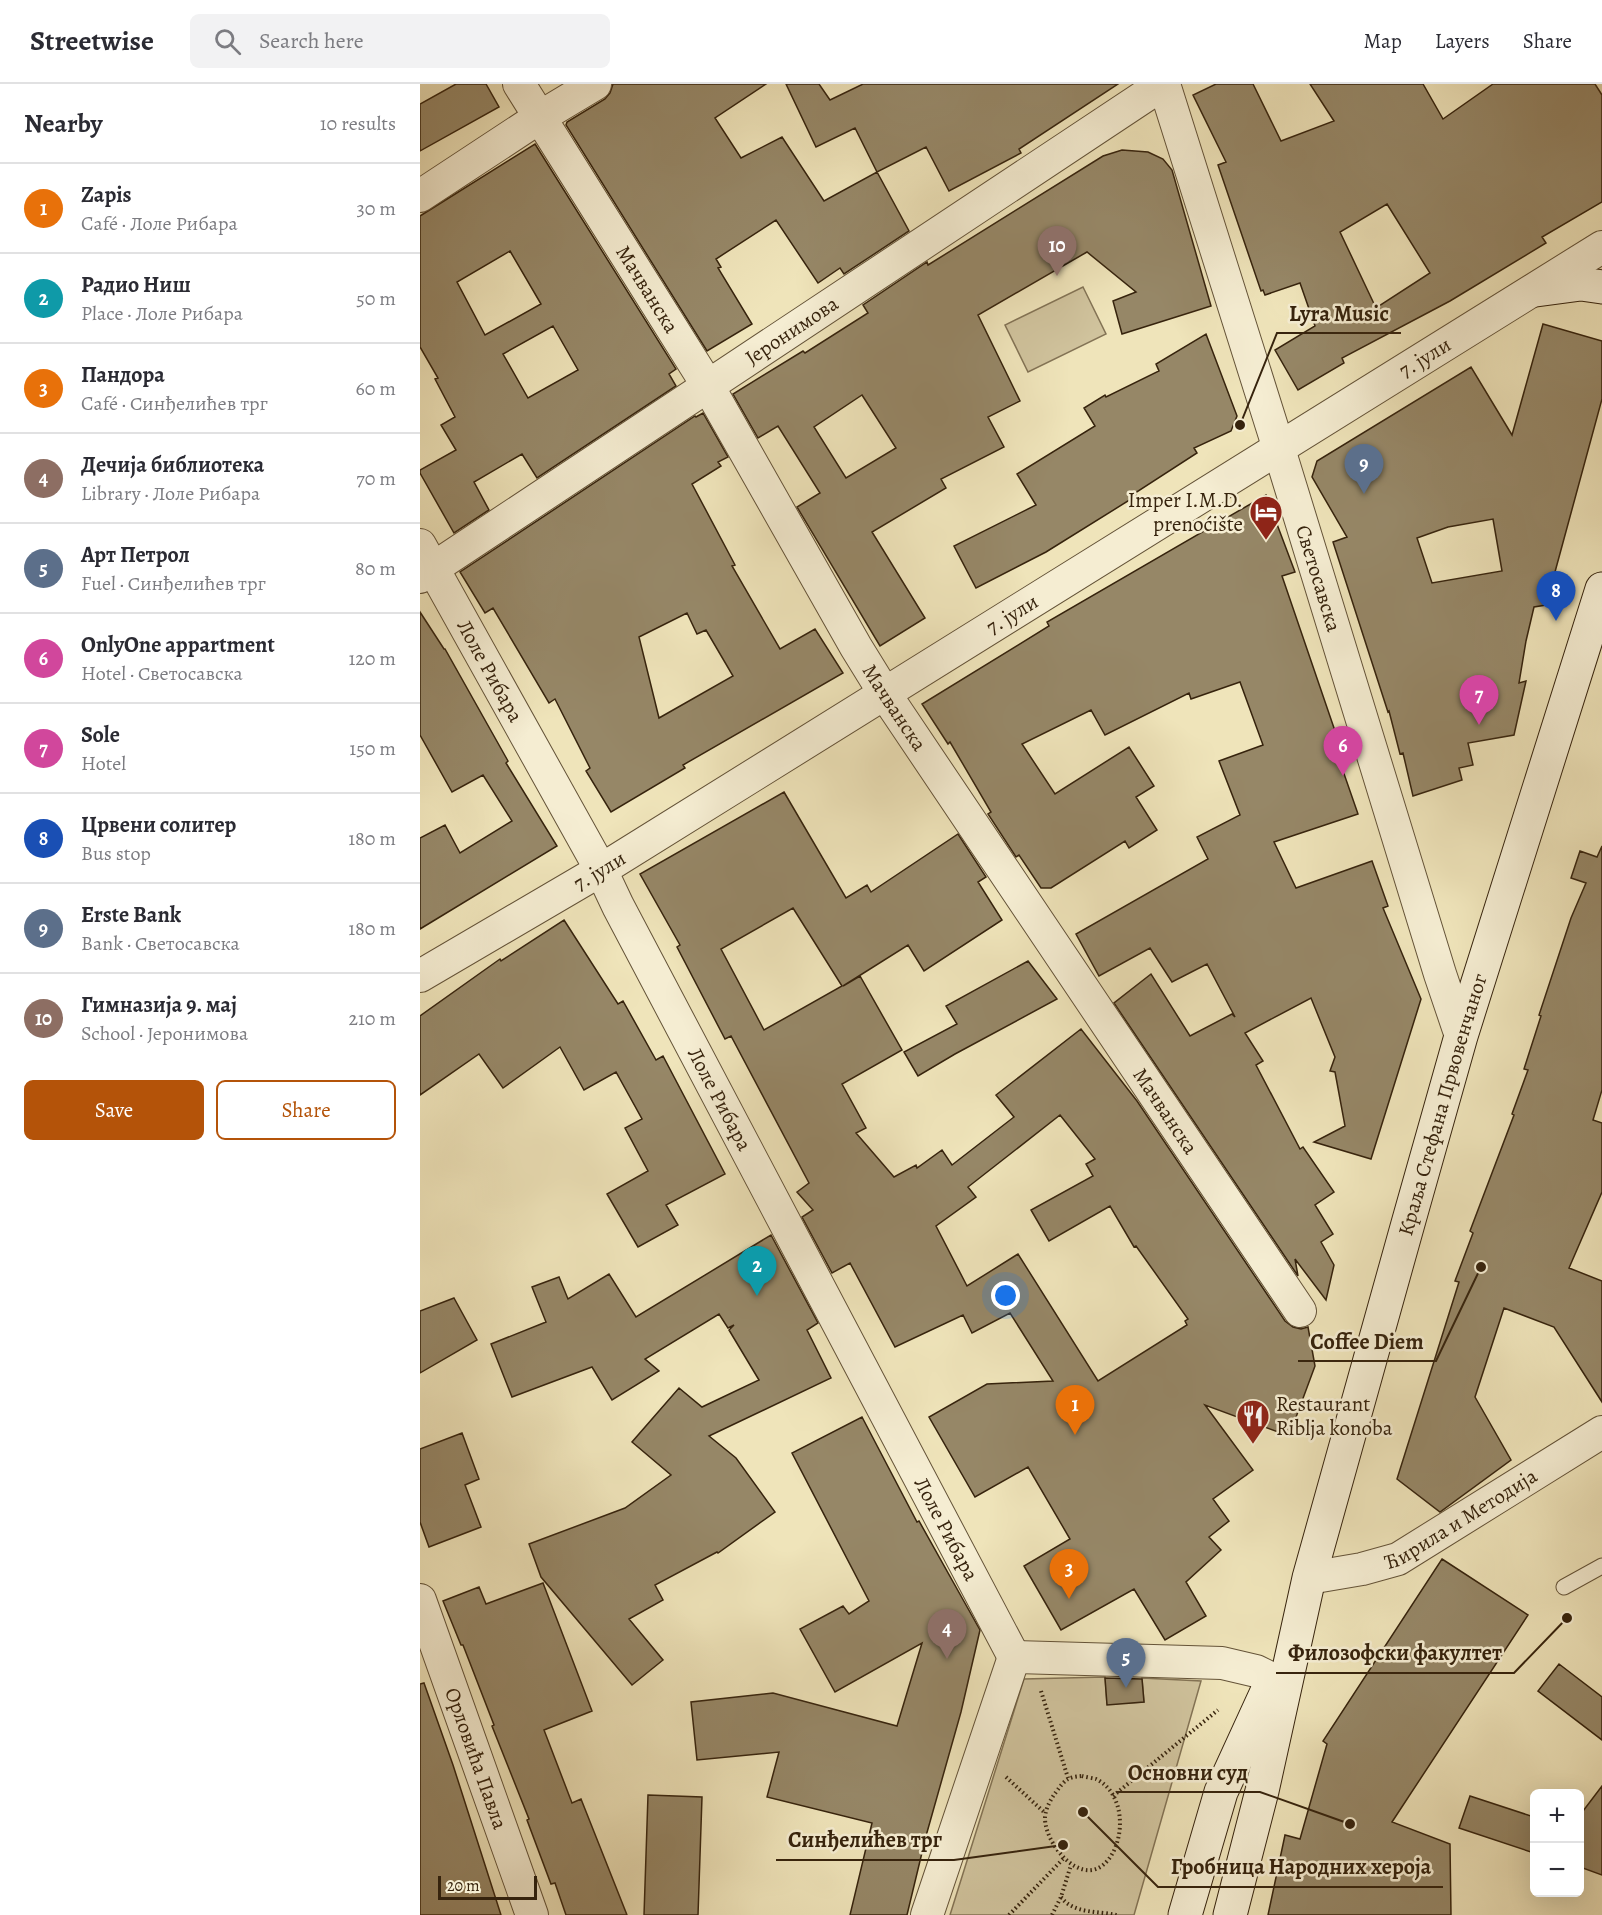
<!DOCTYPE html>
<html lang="en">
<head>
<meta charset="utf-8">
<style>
  body { margin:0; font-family:Alegreya,serif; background:#f2f2f3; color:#2b2b33 }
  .controls { position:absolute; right:18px; bottom:18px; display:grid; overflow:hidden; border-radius:9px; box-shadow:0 6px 24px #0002 }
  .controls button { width:54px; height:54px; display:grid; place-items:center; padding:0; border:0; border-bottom:2px solid #e1e1e2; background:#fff; color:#2b2b33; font:30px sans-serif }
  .scale { position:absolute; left:18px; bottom:15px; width:99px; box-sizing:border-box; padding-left:6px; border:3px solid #36230d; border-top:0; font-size:16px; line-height:21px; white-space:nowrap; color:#36230d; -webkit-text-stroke:4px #f5edd2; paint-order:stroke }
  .you { position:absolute; left:586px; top:1212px; width:21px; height:21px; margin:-15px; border:4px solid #fff; border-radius:50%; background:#1a73e8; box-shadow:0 0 0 9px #1a73e833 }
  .badge { display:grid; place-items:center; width:39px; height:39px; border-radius:50%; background:#b45309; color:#fff; font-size:20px; font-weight:700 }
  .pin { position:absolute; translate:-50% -50px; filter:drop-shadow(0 2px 3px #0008) }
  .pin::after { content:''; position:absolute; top:32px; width:21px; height:18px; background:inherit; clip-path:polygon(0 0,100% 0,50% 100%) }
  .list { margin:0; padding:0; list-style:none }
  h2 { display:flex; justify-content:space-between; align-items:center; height:78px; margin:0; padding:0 24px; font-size:26px }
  h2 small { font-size:20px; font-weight:400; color:#7c7c81 }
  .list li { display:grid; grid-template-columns:39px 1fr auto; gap:18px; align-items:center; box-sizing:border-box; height:90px; padding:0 24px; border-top:2px solid #e1e1e2 }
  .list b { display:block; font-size:22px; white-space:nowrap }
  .list p { margin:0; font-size:20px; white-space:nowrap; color:#7c7c81 }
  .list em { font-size:20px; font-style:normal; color:#7c7c81 }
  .actions { display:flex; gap:12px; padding:18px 24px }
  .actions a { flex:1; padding:14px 0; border:2px solid #b45309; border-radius:9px; text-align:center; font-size:21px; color:#b45309 }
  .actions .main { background:#b45309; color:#fff }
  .icon { flex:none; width:33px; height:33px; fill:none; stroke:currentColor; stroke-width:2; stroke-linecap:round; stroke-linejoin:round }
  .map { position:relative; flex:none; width:1182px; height:1831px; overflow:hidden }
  header { display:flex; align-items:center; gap:36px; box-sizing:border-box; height:84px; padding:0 30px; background:#fff; border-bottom:2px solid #e1e1e2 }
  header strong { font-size:28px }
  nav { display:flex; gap:33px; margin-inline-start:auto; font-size:21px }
  .search { width:420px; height:54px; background:#f2f2f3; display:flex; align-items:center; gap:15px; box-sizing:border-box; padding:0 21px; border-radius:9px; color:#7c7c81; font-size:22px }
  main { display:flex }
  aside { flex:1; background:#fff }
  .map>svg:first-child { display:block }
  .green { fill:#d0c39d; stroke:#837355; stroke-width:1.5 }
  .building { fill:#968767; stroke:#36230d; stroke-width:1.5; fill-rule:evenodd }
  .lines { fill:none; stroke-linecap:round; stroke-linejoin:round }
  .lane-casing { stroke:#645338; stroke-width:17 }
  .street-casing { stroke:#645338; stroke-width:34 }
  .secondary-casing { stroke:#36230d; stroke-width:35 }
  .path { stroke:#36230d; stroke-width:4; stroke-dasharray:1.5 3; stroke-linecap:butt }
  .lane { stroke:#f5edd2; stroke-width:15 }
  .street { stroke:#f5edd2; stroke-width:32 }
  .secondary { stroke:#f5edd2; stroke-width:33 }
  .labels { text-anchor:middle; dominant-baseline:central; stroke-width:5; stroke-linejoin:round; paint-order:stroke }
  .street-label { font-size:21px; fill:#36230d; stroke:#f5edd2 }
  .poi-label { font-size:21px; fill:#36230d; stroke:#f5edd2; text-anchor:end }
  .leader { fill:none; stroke:#36230d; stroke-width:2 }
  .callout-dot { fill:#36230d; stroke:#f5edd2; stroke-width:2 }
  .callout-label { font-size:22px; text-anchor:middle; font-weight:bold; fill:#36230d; stroke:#f5edd2; stroke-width:5; stroke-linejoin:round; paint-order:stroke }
</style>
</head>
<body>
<header>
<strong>Streetwise</strong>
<div class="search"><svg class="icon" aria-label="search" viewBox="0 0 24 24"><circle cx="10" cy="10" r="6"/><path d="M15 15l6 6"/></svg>Search here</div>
<nav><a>Map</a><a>Layers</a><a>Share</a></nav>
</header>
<main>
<aside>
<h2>Nearby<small>10 results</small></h2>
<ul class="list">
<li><span class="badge" style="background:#e8710a">1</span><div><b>Zapis</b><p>Café · Лоле Рибара</p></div><em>30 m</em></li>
<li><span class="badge" style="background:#0f9aa8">2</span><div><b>Радио Ниш</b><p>Place · Лоле Рибара</p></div><em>50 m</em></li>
<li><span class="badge" style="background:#e8710a">3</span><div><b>Пандора</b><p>Café · Синђелићев трг</p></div><em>60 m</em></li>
<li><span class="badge" style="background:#8d6e63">4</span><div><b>Дечија библиотека</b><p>Library · Лоле Рибара</p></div><em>70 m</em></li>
<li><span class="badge" style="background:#5c6f8a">5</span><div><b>Арт Петрол</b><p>Fuel · Синђелићев трг</p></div><em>80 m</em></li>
<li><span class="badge" style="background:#d1479c">6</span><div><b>OnlyOne appartment</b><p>Hotel · Светосавска</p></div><em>120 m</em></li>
<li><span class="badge" style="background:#d1479c">7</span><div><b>Sole</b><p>Hotel</p></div><em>150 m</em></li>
<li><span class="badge" style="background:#1a4fb4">8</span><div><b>Црвени солитер</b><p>Bus stop</p></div><em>180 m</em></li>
<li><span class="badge" style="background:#5c6f8a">9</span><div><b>Erste Bank</b><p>Bank · Светосавска</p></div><em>180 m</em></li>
<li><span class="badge" style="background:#8d6e63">10</span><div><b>Гимназија 9. мај</b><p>School · Јеронимова</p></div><em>210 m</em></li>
</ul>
<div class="actions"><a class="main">Save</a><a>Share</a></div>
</aside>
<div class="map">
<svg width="1182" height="1831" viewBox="0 0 1182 1831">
  <rect width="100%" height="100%" fill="#efe4ba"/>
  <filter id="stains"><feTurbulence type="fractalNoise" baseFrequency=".00333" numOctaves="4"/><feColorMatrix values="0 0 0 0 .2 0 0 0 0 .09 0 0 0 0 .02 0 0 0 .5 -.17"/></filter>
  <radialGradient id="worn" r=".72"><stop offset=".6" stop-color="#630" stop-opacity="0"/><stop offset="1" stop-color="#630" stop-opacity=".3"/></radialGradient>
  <path class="green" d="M663,203L686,250L608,288L585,241Z
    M685,1593L687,1620L724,1618L722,1594L781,1597L714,1831H530L604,1595Z"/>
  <path class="building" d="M36,0H66L79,23L0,67V20Z
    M193,0H346L295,34L321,74L362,53L404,117L457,88L489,147L424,190L420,184L398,199L356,136L296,175L301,183L298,184L332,240L287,267L146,41L147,38L185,15L190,9Z
    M366,0H399L410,16L443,0H698L599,65L601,69L529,107L506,63L457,88L435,44L396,63Z
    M796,0H833L861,57L914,37L890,0H1003L1023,35L1073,0H1175L1182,11V118L1122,153L1126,159L1030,217L922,274L924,279L878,306L855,266L895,242L880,199L845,211L843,206L841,207L798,81L806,78L773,11ZM967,120L1010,189L956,224L920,148Z
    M115,60L256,285L249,290L256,302L117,394L102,370L54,398L69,426L34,449L0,389V386L36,366L21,341L35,333L15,295L18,294L0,263V132ZM90,167L121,220L65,251L37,198ZM133,242L158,286L108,314L83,270Z
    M702,66L728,68L743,75L752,86L791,222L702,250L693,217L716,208L667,168L558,231L600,317L568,333L584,363L521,395L526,404L452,448L505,534L460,562L377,423L400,409L358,342L338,354L313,310L383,267L385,269L448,229L443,221L507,178L508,181L683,72ZM442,311L476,364L426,394L394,343Z
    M1123,240L1182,257V315L1126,521L1114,523L1106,557L1099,599L1106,597L1094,651L1048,659L1053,681L1039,684L1042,696L993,712L983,669L980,670L969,627L968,628L913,458L927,453L892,393L897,377L1051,283L1092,351ZM1073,435L1082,487L1012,499L997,454L1028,443Z
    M786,250L817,332L811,347L774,364L777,369L715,409L716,412L626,468L556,504L534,462L616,421L597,390L675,342L664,324L685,311L686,313L739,287L736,280Z
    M283,329L308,373L298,378L301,382L272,400L315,481L312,482L360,565L395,545L423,589L263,681L265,684L191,728L166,687L170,684L135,615L129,619L73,524L65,529L40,488L275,332L276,333ZM267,529L277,550L286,546L313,592L239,634L219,553Z
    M846,411L875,488L862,492L927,682L922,684L938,730L854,758L876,804L952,777L968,822L963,824L1001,915L951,1075L894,1058L925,1042L915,988L910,987L915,973L891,914L825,949L843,977L836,981L880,1065L883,1063L914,1108L895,1121L913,1150L901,1158L914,1181L906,1216L875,1175L878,1192L694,919L731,890L770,952L812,930L815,933L787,880L752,898L730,864L679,892L656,850L788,775L777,753L820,731L799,677L843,661L820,598L771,615L769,609L685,651L671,626L602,660L635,710L709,663L734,702L716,713L737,746L709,764L705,757L631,804H621L599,771L596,773L568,730L571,728L530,658L528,660L502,620L629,542L627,538Z
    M0,528L24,565H25L88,677L86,679L137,762L0,845V754L25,741L40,769L92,737L63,691L32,708L0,651Z
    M364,708L426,814L447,801L451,808L538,750L566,793L558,798L582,836L504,887L488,861L423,902L440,892L482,966L422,1000L446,1044L436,1049L474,1093L496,1081L497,1084L522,1066L532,1081L594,1033L576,1011L661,945L717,1017L865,1237L873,1243L881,1245L888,1243L895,1282L869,1352L785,1321L833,1386L793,1415L809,1437L789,1453L801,1466L766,1498L786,1532L745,1556L714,1505L641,1546L604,1482L650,1455L608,1383L555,1413L509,1333L567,1300L633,1297L590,1229L552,1249L543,1231L475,1263L430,1179L412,1189L382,1133L393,1126L377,1108L389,1099L311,952L305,955L257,863L260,861L220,790ZM373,824L422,902L344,946L301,865ZM640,1031L675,1075L666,1080L673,1092L611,1126L629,1157L690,1122L714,1163L716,1162L768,1235L765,1237L767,1241L678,1297L598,1170L547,1202L516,1142L556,1113L548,1103Z
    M1182,762V1006L1173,1036L1182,1039V1108L1149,1184L1182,1197V1318L1134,1243L1084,1224L1055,1313L1091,1376L1020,1428L977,1395L1039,1198L1035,1197L1053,1149L1050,1147L1094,1031L1092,1030L1108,986L1104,985L1121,932L1119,931L1151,834L1166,799L1151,794L1160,767L1177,773Z
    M144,836L198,920L203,917L236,976L243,972L305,1090L246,1121L258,1141L218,1163L187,1110L228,1087L205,1044L222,1035L196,988L164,1006L140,963L83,1004L59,970L0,1011V932L80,875L81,877Z
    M608,877L637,915L535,970L498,992L484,968L537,940L526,922Z
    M351,1151L398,1239L387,1246L411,1294L289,1352L316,1374L355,1428L298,1469L297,1468L235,1501L243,1516L209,1535L243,1576L212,1601L121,1493L109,1460L205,1424L251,1391L212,1358L259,1304L282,1323L339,1296L309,1246L314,1241L308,1244L299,1230L225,1275L239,1287L192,1316L172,1283L92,1313L71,1260L126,1238L112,1203L139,1193L148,1215L189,1190L216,1233Z
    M34,1214L57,1256L0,1289V1227Z
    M442,1333L497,1438L499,1437L560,1546L541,1628L506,1752L487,1831H430L452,1739L347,1713L359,1668L277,1676L271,1618L353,1609L477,1642L502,1559L415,1608L380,1545L423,1522L429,1530L449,1517L372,1369Z
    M42,1349L59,1395L45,1401L61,1443L9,1463L0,1438V1365Z
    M1022,1475L1108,1531L972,1738L1030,1760L1031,1831H848L865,1751L880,1755L907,1660L903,1657Z
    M123,1499L172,1627L124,1646L152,1719L161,1715L207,1831H146L135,1799L131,1800L107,1736L109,1735L72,1642L74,1641L43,1561H41L23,1517L59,1503L66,1520Z
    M1139,1580L1182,1613V1656L1118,1607Z
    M685,1594L722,1595L724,1618L687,1621Z
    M4,1599L33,1681L81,1831H0V1600Z
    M1182,1702V1791L1160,1783V1731Z
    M228,1711L282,1713L278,1831H224Z
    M1050,1712L1114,1733V1769L1039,1744Z"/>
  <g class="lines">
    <g class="lane-casing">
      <path id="lane" d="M1144,1503L1182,1482"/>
    </g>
    <g class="street-casing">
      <g id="street">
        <path id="s1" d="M99,0L288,302L436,563L465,610L880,1227"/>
        <path id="s2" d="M744,0L859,365L1020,890L1041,952"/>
        <path d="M0,112L120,33L175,0"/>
        <path id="s3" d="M0,461L181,786L198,822L594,1573"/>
        <path id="s4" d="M0,493L743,0"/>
        <path id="s5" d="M0,892L181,786L1182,163"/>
        <path id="s6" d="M889,1494L942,1485L978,1475L1182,1348"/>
        <path id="s7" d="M0,1516L112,1831"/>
        <path d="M594,1573L802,1579L836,1587L852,1595"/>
        <path d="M507,1831L594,1573"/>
      </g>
    </g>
    <g class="secondary-casing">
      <g id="secondary">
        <path d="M1116,206L1161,200L1182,203"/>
        <path d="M765,1831L801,1708L851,1599"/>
        <path id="s8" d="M810,1831L842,1707L889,1494L989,1136L1041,952L1182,505"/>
      </g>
    </g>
    <path class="path" d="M621,1607L648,1694
      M662,1692C666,1693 672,1694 676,1695C705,1709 706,1754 688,1776C663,1807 624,1760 625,1733C626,1723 631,1715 636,1708C645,1696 647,1693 662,1692Z
      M586,1693L625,1729
      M693,1712L798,1626
      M641,1813C653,1830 679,1827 697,1831
      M589,1831L643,1775
      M632,1831L641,1813L651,1781"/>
    <use href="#lane" class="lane"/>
    <use href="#street" class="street"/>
    <use href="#secondary" class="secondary"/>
  </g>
  <defs>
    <g id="hotel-pin" transform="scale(1.725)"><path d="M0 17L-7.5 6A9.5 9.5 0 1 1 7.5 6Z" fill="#8f2418" stroke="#f5edd2"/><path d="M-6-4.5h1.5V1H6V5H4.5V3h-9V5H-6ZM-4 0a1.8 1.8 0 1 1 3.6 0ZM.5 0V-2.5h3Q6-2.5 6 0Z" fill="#fff"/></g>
    <g id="restaurant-pin" transform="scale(1.725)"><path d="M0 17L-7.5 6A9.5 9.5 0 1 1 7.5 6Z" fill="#8f2418" stroke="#f5edd2"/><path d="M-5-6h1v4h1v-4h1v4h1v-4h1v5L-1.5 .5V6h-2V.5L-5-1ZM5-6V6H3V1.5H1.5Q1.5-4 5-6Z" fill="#fff"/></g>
  </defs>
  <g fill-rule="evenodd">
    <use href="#hotel-pin" x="846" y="428"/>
    <use href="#restaurant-pin" x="833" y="1332"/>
  </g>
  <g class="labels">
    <g class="street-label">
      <text stroke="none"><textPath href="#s1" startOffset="242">Мачванска</textPath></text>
      <text stroke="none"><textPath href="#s4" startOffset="446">Јеронимова</textPath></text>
      <text stroke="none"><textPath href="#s5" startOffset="1180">7. јули</textPath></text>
      <text stroke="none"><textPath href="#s2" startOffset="518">Светосавска</textPath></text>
      <text stroke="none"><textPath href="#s5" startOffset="694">7. јули</textPath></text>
      <text stroke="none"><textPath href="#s3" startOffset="144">Лоле Рибара</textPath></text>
      <text stroke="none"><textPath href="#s1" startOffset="728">Мачванска</textPath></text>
      <text stroke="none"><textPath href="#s5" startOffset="208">7. јули</textPath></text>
      <text stroke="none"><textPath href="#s3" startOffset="630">Лоле Рибара</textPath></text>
      <text stroke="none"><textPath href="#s8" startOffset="838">Краља Стефана Првовенчаног</textPath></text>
      <text stroke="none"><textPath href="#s1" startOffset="1214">Мачванска</textPath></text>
      <text stroke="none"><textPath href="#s6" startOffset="165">Ћирила и Методија</textPath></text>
      <text stroke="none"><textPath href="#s3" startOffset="1116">Лоле Рибара</textPath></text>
      <text stroke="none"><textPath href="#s7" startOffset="168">Орловића Павла</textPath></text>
    </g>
    <g class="poi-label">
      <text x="823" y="416">Imper I.M.D.<tspan x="823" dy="24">prenoćište</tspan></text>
      <text x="856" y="1320" text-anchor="start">Restaurant<tspan x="856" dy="24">Riblja konoba</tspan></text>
    </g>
  </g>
  <path class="leader" d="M820 341L857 249H981M1061 1183L1016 1277H878M1147 1534L1094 1589H856M930 1740L840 1708H696M643 1761L534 1776H356M663 1728L738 1803H1023"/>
  <g class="callout-dot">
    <circle cx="820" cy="341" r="6"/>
    <circle cx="1061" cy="1183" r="6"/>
    <circle cx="1147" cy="1534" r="6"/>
    <circle cx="930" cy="1740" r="6"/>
    <circle cx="643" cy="1761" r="6"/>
    <circle cx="663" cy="1728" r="6"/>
  </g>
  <g class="callout-label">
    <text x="919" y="237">Lyra Music</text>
    <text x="947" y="1265">Coffee Diem</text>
    <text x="975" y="1576">Филозофски факултет</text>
    <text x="768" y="1696">Основни суд</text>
    <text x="445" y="1763">Синђелићев трг</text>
    <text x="881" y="1790">Гробница Народних хероја</text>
  </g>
  <rect width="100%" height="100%" filter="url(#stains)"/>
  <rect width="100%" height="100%" fill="url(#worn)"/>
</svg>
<div class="controls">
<button>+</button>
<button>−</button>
</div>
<div class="scale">20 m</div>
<div class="you"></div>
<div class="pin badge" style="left:655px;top:1351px;background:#e8710a">1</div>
<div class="pin badge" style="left:337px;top:1212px;background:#0f9aa8">2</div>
<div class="pin badge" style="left:649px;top:1515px;background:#e8710a">3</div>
<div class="pin badge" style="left:527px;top:1575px;background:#8d6e63">4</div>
<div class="pin badge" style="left:706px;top:1604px;background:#5c6f8a">5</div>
<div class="pin badge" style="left:923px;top:692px;background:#d1479c">6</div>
<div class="pin badge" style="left:1059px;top:641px;background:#d1479c">7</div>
<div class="pin badge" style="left:1136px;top:537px;background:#1a4fb4">8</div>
<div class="pin badge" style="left:944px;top:410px;background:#5c6f8a">9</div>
<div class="pin badge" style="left:637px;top:192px;background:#8d6e63">10</div>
</div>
</main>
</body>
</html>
